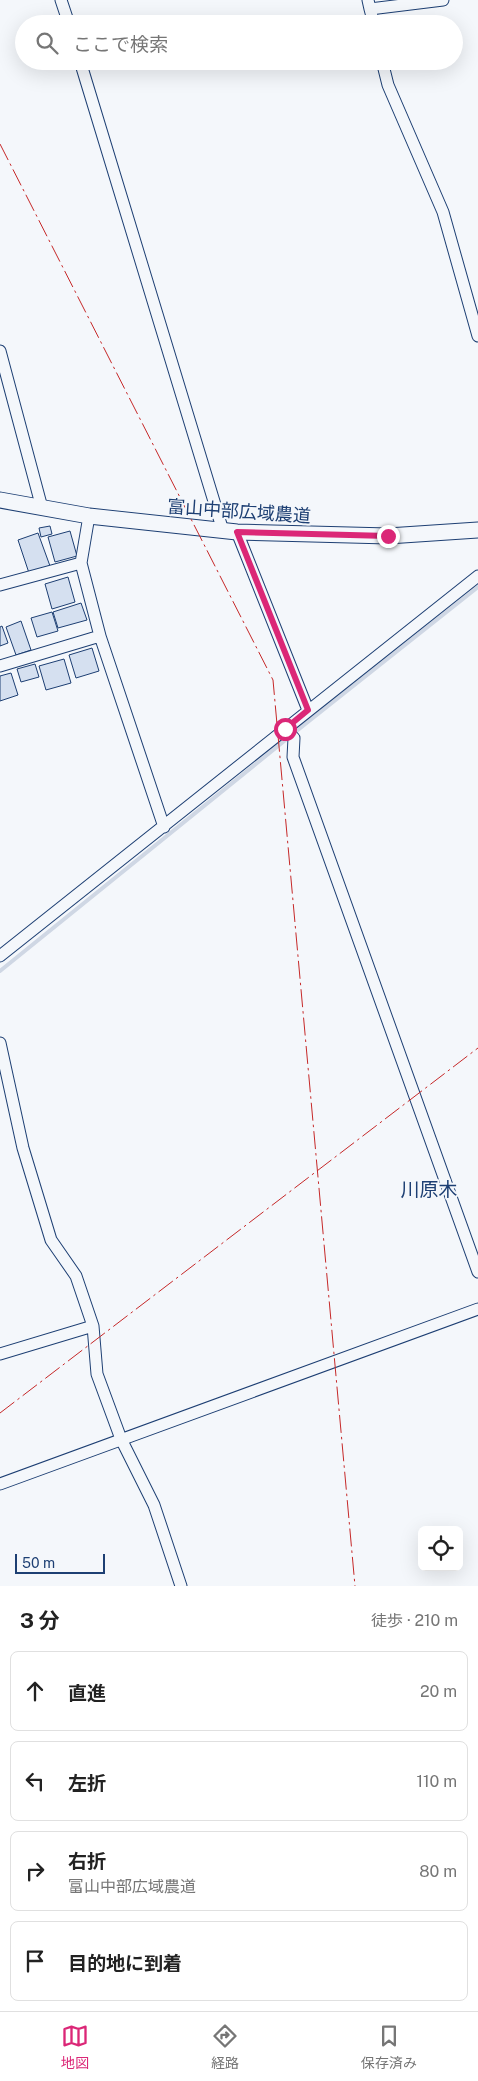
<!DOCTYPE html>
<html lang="ja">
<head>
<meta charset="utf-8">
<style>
  body { margin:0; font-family:"Public Sans","Noto Sans JP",sans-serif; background:#f2f2f2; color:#222 }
  .controls { position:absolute; right:15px; bottom:15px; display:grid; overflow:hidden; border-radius:8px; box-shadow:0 5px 20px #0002 }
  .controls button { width:45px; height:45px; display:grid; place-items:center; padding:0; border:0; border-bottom:1px solid #e0e0e0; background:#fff; color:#222; font:25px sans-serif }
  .scale { position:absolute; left:15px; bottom:12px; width:90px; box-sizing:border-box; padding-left:5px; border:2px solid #1d3f73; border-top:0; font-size:14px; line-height:18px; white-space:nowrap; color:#1d3f73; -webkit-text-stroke:4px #f4f7fb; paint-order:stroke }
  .stop { position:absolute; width:15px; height:15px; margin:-11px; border:4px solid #db2777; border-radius:50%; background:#fff }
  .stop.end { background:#db2777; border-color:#fff; box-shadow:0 1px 5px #0008 }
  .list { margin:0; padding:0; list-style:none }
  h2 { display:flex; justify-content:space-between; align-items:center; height:65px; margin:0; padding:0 20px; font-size:21px }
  h2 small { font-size:16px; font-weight:400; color:#767676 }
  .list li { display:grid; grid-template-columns:32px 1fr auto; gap:15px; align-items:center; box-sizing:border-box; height:80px; margin:0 10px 10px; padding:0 10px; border:1px solid #e0e0e0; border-radius:8px }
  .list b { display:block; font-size:19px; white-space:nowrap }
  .list p { margin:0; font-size:16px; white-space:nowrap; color:#767676 }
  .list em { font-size:16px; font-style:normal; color:#767676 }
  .icon { flex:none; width:28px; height:28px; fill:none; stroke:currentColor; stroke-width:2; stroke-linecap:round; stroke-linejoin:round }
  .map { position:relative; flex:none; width:478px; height:1586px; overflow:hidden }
  .search { position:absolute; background:#fff; box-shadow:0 5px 20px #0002; left:15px; right:15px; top:15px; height:55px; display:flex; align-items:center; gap:12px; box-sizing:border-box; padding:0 18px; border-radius:28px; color:#767676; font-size:19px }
  .sheet { height:425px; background:#fff }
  nav { display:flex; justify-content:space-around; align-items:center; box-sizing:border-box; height:70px; border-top:1px solid #e0e0e0; background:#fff; font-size:14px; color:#767676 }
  nav a { display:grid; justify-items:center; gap:2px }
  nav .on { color:#db2777 }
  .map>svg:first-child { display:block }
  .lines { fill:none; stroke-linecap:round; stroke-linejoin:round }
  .stream { stroke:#cfd7e4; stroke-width:4 }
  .building { fill:#d5e0f0; stroke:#1d3f73 }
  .street-casing { stroke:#1d3f73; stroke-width:13 }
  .secondary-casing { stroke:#1d3f73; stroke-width:17 }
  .street { stroke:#f4f7fb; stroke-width:11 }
  .secondary { stroke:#f4f7fb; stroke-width:15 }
  .power { stroke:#c62828; stroke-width:1; stroke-dasharray:18 4 2.5 4; stroke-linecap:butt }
  .route { stroke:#db2777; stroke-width:6 }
  .labels { text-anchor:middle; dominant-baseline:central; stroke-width:4; stroke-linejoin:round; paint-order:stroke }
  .street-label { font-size:18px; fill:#1d3f73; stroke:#f4f7fb }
  .neighbourhood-label { font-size:19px; fill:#1d3f73; stroke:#f4f7fb }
</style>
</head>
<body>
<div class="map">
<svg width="478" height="1586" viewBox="0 0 478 1586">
  <rect width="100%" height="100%" fill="#f4f7fb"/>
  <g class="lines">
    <path class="stream" d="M0,971L304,725L478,587"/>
  </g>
  <path class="building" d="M50,526L52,534L41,537L39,528Z
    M70,531L77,556L55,562L48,537Z
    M38,533L50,566L29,573L18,540Z
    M68,577L75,602L52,609L45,584Z
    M81,603L87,620L58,628L53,612Z
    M52,612L58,631L37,637L31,618Z
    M21,621L31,650L16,655L6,627Z
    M2,626L8,643L0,646V627Z
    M92,648L99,671L76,678L69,655Z
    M64,659L71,683L46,690L39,666Z
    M35,664L39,677L21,682L17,669Z
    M11,673L18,695L0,701V676Z"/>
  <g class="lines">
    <g class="street-casing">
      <path id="street" d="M61,0L69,24
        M368,0L370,9L443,0
        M370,9L374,24
        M80,61L223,531
        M382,61L388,85L443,212L478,336
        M0,351L42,508
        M237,532L308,710
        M0,585L81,563L89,516
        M100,636L164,827
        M0,666L100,636L81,563
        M285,729L294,738L293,757L478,1272
        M0,956L478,576
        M0,1043L23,1148L51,1240L76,1276L93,1326L97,1374L121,1439L154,1505L181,1586
        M0,1354L93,1326
        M0,1484L478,1309"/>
    </g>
    <g class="secondary-casing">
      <path id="secondary" d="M0,500L89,516L237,532L388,536L478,530"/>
    </g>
    <use href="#street" class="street"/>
    <use href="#secondary" class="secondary"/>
    <path class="power" d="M0,144L273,680L355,1586
      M0,1413L478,1048"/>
  </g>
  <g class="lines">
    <path class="route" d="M285,729L308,710L237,532L388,536"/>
  </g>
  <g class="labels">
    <g class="street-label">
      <text transform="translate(239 511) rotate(4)">富山中部広域農道</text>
    </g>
    <g class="neighbourhood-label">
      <text x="429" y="1189">川原木</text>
    </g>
  </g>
</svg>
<div class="controls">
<button><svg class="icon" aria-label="locate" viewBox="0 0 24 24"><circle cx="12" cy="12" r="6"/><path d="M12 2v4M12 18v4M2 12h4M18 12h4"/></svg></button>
</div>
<div class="scale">50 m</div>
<div class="stop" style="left:285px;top:729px"></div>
<div class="stop end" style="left:388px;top:536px"></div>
<div class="search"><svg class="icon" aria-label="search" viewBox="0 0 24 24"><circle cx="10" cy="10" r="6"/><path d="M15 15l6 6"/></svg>ここで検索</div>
</div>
<section class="sheet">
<h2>3 分<small>徒歩 · 210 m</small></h2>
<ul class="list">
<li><svg class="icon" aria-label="ahead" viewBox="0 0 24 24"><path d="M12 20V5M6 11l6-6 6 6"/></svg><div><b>直進</b></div><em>20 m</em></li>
<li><svg class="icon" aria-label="left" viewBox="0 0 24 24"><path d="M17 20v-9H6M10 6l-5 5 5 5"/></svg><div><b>左折</b></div><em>110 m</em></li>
<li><svg class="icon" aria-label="right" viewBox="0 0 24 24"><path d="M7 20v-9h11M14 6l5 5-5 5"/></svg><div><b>右折</b><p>富山中部広域農道</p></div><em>80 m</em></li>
<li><svg class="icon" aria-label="arrive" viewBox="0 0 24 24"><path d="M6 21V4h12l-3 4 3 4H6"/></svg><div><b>目的地に到着</b></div></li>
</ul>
</section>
<nav>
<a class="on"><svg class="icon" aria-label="map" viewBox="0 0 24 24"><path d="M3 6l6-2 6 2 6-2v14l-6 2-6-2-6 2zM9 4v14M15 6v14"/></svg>地図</a>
<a><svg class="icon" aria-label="directions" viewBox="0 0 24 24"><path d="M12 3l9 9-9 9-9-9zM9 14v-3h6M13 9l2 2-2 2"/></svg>経路</a>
<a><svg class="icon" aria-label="saved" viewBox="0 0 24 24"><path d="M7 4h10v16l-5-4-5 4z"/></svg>保存済み</a>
</nav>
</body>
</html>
